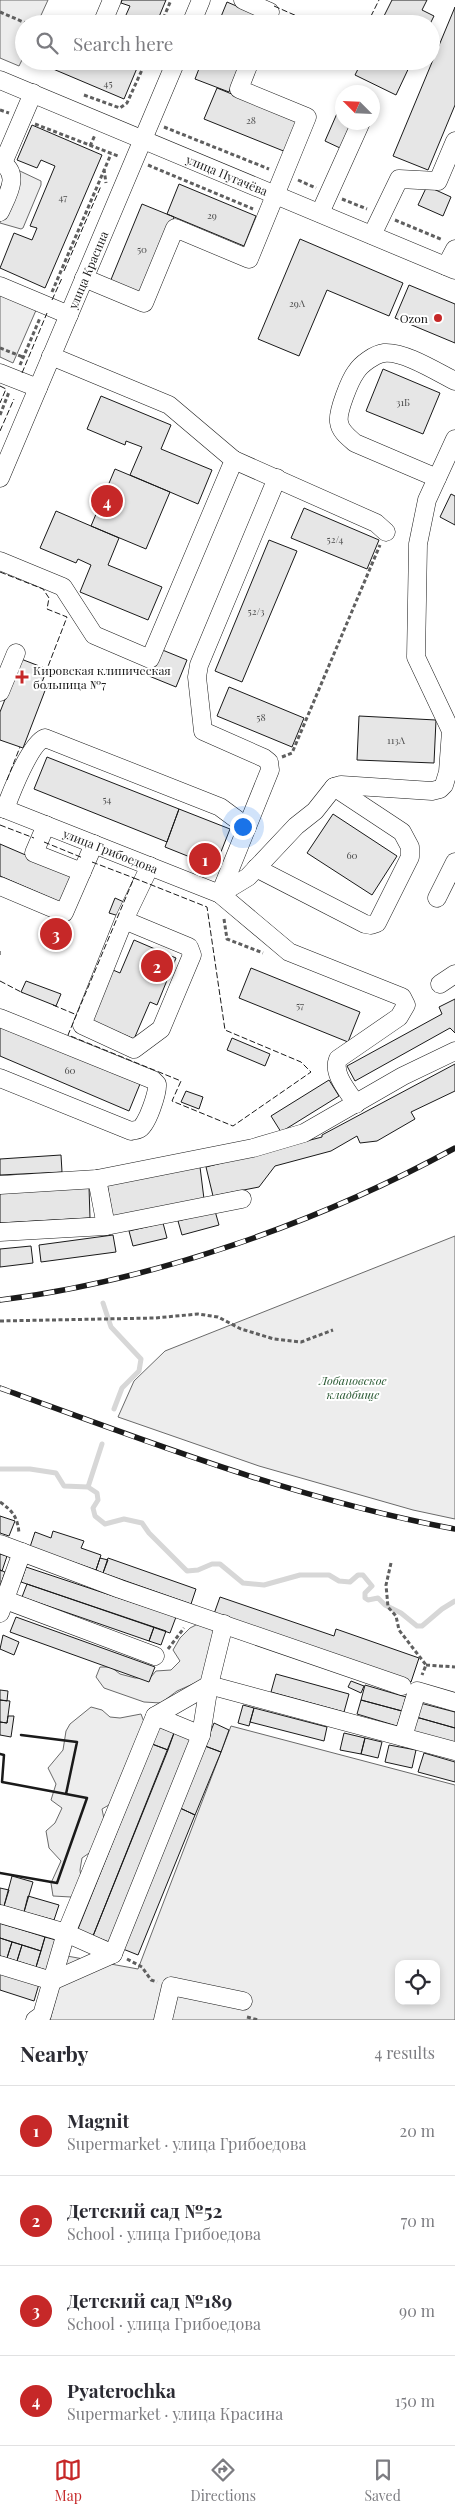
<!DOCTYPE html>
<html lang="en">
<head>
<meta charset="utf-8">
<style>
  body { margin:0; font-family:"Playfair Display",serif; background:#f7f7f7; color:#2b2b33 }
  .controls { position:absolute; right:15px; bottom:15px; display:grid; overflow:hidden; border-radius:10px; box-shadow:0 2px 8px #0003 }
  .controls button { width:45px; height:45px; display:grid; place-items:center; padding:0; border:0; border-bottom:1px solid #e1e1e2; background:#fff; color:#2b2b33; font:25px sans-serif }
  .compass { position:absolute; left:335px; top:85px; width:45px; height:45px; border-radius:50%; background:#fff; box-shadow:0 2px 8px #0003; rotate:294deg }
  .you { position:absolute; left:242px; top:826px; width:18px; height:18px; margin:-12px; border:4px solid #fff; border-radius:50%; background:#1a73e8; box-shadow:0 0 0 8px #1a73e833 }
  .badge { display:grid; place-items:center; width:32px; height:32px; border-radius:50%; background:#c62828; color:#fff; font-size:16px; font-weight:700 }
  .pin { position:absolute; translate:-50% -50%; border:2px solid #fff; box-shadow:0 1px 5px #0006 }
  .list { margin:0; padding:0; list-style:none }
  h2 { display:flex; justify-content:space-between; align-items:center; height:65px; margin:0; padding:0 20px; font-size:21px }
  h2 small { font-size:16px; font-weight:400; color:#7c7c81 }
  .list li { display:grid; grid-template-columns:32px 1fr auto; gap:15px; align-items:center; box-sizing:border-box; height:90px; padding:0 20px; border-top:1px solid #e1e1e2 }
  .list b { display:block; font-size:19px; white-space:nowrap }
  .list p { margin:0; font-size:16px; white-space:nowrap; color:#7c7c81 }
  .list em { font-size:16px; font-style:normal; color:#7c7c81 }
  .icon { flex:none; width:28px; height:28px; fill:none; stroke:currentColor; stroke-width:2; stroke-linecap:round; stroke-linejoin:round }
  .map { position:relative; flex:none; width:455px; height:2020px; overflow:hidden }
  .search { position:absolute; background:#fff; box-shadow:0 2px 8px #0003; left:15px; right:15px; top:15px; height:55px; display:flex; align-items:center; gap:12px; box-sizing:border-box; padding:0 18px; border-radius:28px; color:#7c7c81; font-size:19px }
  .sheet { height:425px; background:#fff }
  nav { display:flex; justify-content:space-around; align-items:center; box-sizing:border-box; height:70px; border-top:1px solid #e1e1e2; background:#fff; font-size:14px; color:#7c7c81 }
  nav a { display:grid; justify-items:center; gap:2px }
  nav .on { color:#c62828 }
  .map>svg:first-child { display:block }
  .built { fill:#ededed; stroke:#6a6a6a; fill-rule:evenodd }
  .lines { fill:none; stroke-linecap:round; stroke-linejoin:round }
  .stream { stroke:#d7d7d7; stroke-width:5 }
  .building { fill:#e6e6e6; stroke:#1a1a1a }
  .minor-casing { stroke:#1a1a1a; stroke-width:19 }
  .path { stroke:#5f5f5f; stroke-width:3; stroke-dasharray:4 2.5; stroke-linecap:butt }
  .minor { stroke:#fff; stroke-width:18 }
  .rail-casing { stroke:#1a1a1a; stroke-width:5.5 }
  .rail { stroke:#fff; stroke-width:4; stroke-dasharray:11; stroke-linecap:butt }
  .fence { stroke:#1a1a1a; stroke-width:1; stroke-dasharray:6 2.5; stroke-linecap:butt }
  .wall { stroke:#1a1a1a; stroke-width:2.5 }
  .poi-dot { fill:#c62828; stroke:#fff; stroke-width:2 }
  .labels { text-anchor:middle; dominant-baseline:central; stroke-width:4; stroke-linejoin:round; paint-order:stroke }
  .number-label { font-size:10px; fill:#4d4d4d }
  .street-label { font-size:12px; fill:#1a1a1a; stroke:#fff }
  .poi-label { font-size:12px; fill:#1a1a1a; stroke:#fff; text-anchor:end }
  .park-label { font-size:12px; font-style:italic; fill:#2b5a34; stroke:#fff }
</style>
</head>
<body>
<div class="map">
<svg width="455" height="2020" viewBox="0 0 455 2020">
  <rect width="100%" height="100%" fill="#fff"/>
  <path class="built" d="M0,0H48L37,24H24V56L19,66L0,58Z
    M3,163L41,181V185L23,228L21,229L0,223V189L8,169Z
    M0,292L37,308L13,363L0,357Z
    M455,1236V1519L413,1510L259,1466L118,1417L134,1381L165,1351Z
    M202,1622L219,1632L202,1680L177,1691L161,1703L144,1702L104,1688L96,1677L100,1667H111L120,1674L135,1678H150L156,1671L171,1670L180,1661L173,1650L180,1638L190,1628Z
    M91,1707L102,1710L110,1717L120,1718L141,1714L147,1730L114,1802L102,1809L104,1819L95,1849L82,1858L80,1870L82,1885L71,1897L53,1896L51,1883L61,1861L49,1848L46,1831L55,1823L62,1808L51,1800L56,1784L48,1768L63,1750L66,1731L70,1724Z
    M231,1726L455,1785V2020H50L67,1956L138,1969ZM399,1964H436V2001H399Z"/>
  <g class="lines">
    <path class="stream" d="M103,1303L111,1327L141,1359L139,1371L122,1388L114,1409
      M0,1469H30L56,1473L64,1486L88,1487L97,1493L98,1500L93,1508L95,1516L105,1524L124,1519L142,1523L149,1533L187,1571L198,1570L212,1564H220L243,1583L264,1585L300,1575H329L339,1581L350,1582L358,1575H363L372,1586L365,1593V1598L368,1600L378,1598L385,1605L401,1613L417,1626H422L442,1609L455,1601
      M88,1487L102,1444"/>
  </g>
  <path class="building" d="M122,0H166L156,24H122L130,6L121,3Z
    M392,0H427L422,10L434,16L430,24H380Z
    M227,2L260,16L257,24H218Z
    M455,7V105L428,170L393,156Z
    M48,61H140L124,99L46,66Z
    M202,61H241L229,92L195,79Z
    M362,61H412L396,95L355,75Z
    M217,88L298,121L286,152L204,119Z
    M342,102V122H352L340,148L325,141Z
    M32,125L102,155L45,288L0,268L14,233L32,240L37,228L30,226L55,166L41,160L37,168L17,160Z
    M179,184L256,216L244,246L167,214Z
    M427,186L451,197L443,216L418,205Z
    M142,204L174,217L141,295L110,282Z
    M300,239L403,283L389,316L327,290L299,356L258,339Z
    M409,285L455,304V343L395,318Z
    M383,369L440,393L423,434L366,411Z
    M101,396L171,425L161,449L212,470L198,504L130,475L142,447L126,441L125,445L87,429Z
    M115,469L170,492L146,549L91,526Z
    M451,494L455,496V525L440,517Z
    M304,508L379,540L367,569L291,538Z
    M56,511L119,538L108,565L162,587L148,620L80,592L91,565L78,559L76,563L40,548Z
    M269,540L297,551L242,682L215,671Z
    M160,649L187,660L176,687L149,676Z
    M21,659L47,669L41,685L46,688L23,748L0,740V712Z
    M229,687L304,718L292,747L217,716Z
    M359,716L436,720L434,763L357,760Z
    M47,757L179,809L167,842L34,789Z
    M179,809L230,829L215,867L165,847Z
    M333,814L397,856L372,895L307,853Z
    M0,844L72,875L60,902L0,876Z
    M115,898L124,902L119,916L109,913Z
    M134,940L176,958L157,1005L150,1002L134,1039L92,1021L113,970L120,973Z
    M251,968L360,1012L348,1042L239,998Z
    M26,981L61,994L56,1006L21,992Z
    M455,999V1033L450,1028L355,1081L347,1066L442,1014L439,1007Z
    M0,1024L140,1084L129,1111L0,1056Z
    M232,1038L270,1054L265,1066L227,1050Z
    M455,1064V1091L411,1112L415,1119L377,1141L360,1143L357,1136L331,1151L275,1166L259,1187L213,1196L206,1167L322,1137V1135Z
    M329,1080L339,1096L281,1132L271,1116Z
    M186,1091L203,1097L199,1109L181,1102Z
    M61,1155L62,1172L0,1175V1159Z
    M200,1167L204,1199L113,1218L107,1184Z
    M89,1187L90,1218L0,1223V1192Z
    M215,1211L219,1225L182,1235L178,1221Z
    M163,1223L167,1238L133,1246L129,1231Z
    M113,1235L116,1252L41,1262L39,1245Z
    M31,1246L33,1263L0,1267V1249Z
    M0,1516L15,1521L9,1536L0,1533Z
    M53,1531L84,1541L81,1548L101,1555L96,1570L30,1547L35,1532L51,1538Z
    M0,1554L7,1556L2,1571L0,1570Z
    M100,1558L108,1560L103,1573L96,1570Z
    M108,1558L196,1589L191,1604L103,1573Z
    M26,1567L176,1617L170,1633L21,1582Z
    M0,1570L5,1572L0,1587Z
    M27,1584L154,1627L149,1641L22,1597Z
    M220,1597L334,1636L336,1629L419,1658L411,1682L214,1614Z
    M16,1617L155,1667L149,1682L10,1632Z
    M154,1627L166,1631L161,1645L149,1641Z
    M3,1635L19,1642L14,1655L0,1649Z
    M276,1674L349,1694L344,1712L271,1692Z
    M351,1681L364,1686L361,1693L348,1687Z
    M365,1685L406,1697L402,1711L361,1700Z
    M0,1690L8,1691L7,1701L0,1700Z
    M0,1700L10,1701L7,1723L0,1722Z
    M361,1700L402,1711L397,1726L357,1714Z
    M420,1703L455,1712V1728L416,1717Z
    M243,1705L254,1708L249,1726L238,1723Z
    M254,1708L327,1727L324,1741L250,1722Z
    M8,1716H14L11,1737L0,1735V1722L7,1723Z
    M416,1717L455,1728V1744L411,1733Z
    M214,1723L229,1730L221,1752L205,1746Z
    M159,1727L174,1733L168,1750L152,1744Z
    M174,1733L191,1739L109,1942L93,1936Z
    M344,1733L365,1738L361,1754L340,1750Z
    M365,1738L382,1742L378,1758L361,1754Z
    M152,1744L168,1750L93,1936L78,1929Z
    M389,1745L416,1750L412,1768L385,1762Z
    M205,1746L221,1752L195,1815L180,1808Z
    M424,1753L455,1762V1782L418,1772Z
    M180,1808L195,1815L138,1955L123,1949Z
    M12,1876L33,1882L24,1912L4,1906Z
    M0,1888L9,1890L4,1906L0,1905Z
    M28,1896L59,1905L54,1920L24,1912Z
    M0,1923L45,1937L41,1951L0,1938Z
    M45,1937L56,1940L46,1970L36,1967Z
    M0,1938L12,1942L7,1958L0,1956Z
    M12,1942L22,1945L17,1961L7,1958Z
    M22,1945L41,1951L36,1967L17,1961Z
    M0,1972L39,1984L34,2001L0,1990Z"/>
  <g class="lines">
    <g class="minor-casing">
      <g id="minor">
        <path d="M243,0L270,12L265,24"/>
        <path d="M102,24L112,0"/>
        <path d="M191,24L201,0"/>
        <path id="s1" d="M0,80L455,270"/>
        <path d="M0,162C22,173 7,196 0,212"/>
        <path d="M3,163L33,93"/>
        <path d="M320,213L361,122"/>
        <path d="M372,235L399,179L438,181L455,141"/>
        <path d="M446,266L455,249"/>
        <path d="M84,278L144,303L175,228L249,259L307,117L239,89L250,61"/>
        <path d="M0,286L69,315"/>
        <path d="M0,373L38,388"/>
        <path d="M234,460L376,523L386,532"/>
        <path id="s2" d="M0,478L176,61"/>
        <path d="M437,478L355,443C348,437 340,431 339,422C337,412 350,380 356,372C361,364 375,354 384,353C404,351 437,372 455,381"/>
        <path d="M0,561L63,587L94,635L150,659L234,460L169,405L51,356"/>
        <path d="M0,692L16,653"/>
        <path id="s3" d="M0,807L220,894L289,952L402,997L406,1005L399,1017L338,1059C332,1074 348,1091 356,1104"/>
        <path d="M5,809C11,793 30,743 45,738L220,807L247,827"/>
        <path d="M46,825L34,853L82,872"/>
        <path d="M256,868L365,924L371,925L377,923L410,857V847L402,832L334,787"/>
        <path d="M0,886L64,913L94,844"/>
        <path d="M220,894L248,877L296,826L315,811L334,787L341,785L432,791L440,789L444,785L448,772L451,731L416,657L418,544L427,500L455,439"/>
        <path d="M220,894L270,770L269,762L264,758L203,731L197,677L199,665L277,478"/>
        <path d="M437,898L455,862"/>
        <path d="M124,920L82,1025L134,1049L161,1029L192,955L189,947L124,920L150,866"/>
        <path d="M440,984L455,974"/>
        <path d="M0,1018L153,1080L157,1084C158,1092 147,1126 139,1129C138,1130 134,1130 131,1131L0,1078"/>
        <path d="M97,1179L106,1226"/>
        <path d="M0,1185L97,1179L253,1148L304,1133L403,1076L455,1051"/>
        <path d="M0,1232L106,1226L242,1199"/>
        <path d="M0,1544L120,1589L402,1686"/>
        <path d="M0,1598L155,1656"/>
        <path d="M0,1613L22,1552"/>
        <path d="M155,1716L201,1735"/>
        <path d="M403,1737L417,1691L455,1702"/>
        <path d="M0,1914L66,1933L42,2015L35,2020"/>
        <path d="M113,1954L66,1933L155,1716L209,1685L455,1751"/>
        <path d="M0,1965L52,1981L113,1954L201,1735L209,1685L224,1624"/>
        <path d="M163,2020L171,1986L243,2001"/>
      </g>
    </g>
    <path class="path" d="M0,12L28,24
      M161,24L171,0
      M84,95L120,108L127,103L146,61
      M0,110L9,113
      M35,124L118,156
      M164,127L269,169
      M90,146L95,135
      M148,165L253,209
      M104,169L106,183
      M298,180L316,188
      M342,199L367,209
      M395,220L443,240
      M52,292L111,154
      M0,348L23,357
      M20,365L40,318
      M0,415L9,392
      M282,757L292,753L380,545
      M224,919L227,939L263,953
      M0,1321L155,1318L198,1314L218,1317L241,1329L274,1339L301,1342L333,1330
      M0,1502C13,1511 18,1518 19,1534
      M391,1563L386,1585L388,1607L396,1616L399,1630L426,1665L422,1675
      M168,1649L184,1628
      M426,1665L455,1667
      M127,1959L142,1967L151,1980L157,1982
      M247,2017L258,2020"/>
    <use href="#minor" class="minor"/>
    <g class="rail-casing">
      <path id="rail" d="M0,1300C153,1281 320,1222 455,1148
        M0,1388C149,1442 298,1500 455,1529"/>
    </g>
    <use href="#rail" class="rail"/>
    <path class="fence" d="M274,6L315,24
      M367,24L379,0
      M64,271L101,186
      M52,300L62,278
      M22,373L47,313
      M0,386L6,389L0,403
      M0,431L14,399
      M0,572L43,589L49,598L47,609L67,617L47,669
      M7,780L20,747
      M0,825L34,838
      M44,842L83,858
      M92,862L134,878
      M134,878L207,907L225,1030L301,1062L311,1072L233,1126L172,1101L181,1081L68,1035Z
      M0,951V955
      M0,981L23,993
      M53,1005L77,1015"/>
    <path class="wall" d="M0,1754L4,1755L2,1782L66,1794
      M0,1873L57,1883L87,1798L66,1794L77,1742L21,1735"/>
  </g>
  <g class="poi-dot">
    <circle cx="438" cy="318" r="5"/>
    <path d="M19.5 669.5h5v5h5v5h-5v5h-5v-5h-5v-5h5z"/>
  </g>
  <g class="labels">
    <g class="number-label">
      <text x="108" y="83">45</text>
      <text x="251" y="120">28</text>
      <text x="63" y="197">47</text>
      <text x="212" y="215">29</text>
      <text x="142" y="249">50</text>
      <text x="297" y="303">29А</text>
      <text x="403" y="402">31Б</text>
      <text x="335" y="539">52/4</text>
      <text x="256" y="611">52/3</text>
      <text x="261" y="717">58</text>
      <text x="396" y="740">113А</text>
      <text x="107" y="799">54</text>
      <text x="352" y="855">60</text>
      <text x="300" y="1005">57</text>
      <text x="70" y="1070">60</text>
    </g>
    <g class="street-label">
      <text stroke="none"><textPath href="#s1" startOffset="246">улица Пугачёва</textPath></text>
      <text stroke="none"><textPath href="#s2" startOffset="226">улица Красина</textPath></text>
      <text stroke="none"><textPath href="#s3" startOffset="119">улица Грибоедова</textPath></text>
    </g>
    <g class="poi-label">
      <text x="428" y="318">Ozon</text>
      <text x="33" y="670" text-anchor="start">Кировская клиническая<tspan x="33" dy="14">больница №7</tspan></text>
    </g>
    <g class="park-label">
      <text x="353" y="1380">Лобановское<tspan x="353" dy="14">кладбище</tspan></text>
    </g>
  </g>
</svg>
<div class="controls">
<button><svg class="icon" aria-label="locate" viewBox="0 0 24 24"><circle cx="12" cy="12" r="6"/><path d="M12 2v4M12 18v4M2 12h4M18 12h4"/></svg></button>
</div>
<svg class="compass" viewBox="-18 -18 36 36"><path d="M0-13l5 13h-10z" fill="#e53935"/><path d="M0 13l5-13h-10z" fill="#7c7c81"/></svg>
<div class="you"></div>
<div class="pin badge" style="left:205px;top:859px">1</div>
<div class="pin badge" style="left:157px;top:966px">2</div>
<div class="pin badge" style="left:56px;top:934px">3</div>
<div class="pin badge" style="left:107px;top:501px">4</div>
<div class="search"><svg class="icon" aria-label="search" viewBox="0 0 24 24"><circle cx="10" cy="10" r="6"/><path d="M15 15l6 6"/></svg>Search here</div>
</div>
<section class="sheet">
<h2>Nearby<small>4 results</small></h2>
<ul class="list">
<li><span class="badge">1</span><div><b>Magnit</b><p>Supermarket · улица Грибоедова</p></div><em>20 m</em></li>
<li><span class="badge">2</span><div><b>Детский сад №52</b><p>School · улица Грибоедова</p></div><em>70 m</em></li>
<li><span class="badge">3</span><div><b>Детский сад №189</b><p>School · улица Грибоедова</p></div><em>90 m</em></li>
<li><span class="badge">4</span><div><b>Pyaterochka</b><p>Supermarket · улица Красина</p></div><em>150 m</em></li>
</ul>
</section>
<nav>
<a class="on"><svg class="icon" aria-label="map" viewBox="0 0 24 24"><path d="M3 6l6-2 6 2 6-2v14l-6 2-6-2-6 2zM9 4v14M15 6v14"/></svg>Map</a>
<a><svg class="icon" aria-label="directions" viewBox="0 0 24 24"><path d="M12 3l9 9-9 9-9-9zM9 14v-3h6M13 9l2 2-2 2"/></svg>Directions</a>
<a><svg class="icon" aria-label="saved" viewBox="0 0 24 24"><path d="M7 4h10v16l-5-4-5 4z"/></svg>Saved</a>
</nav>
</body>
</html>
